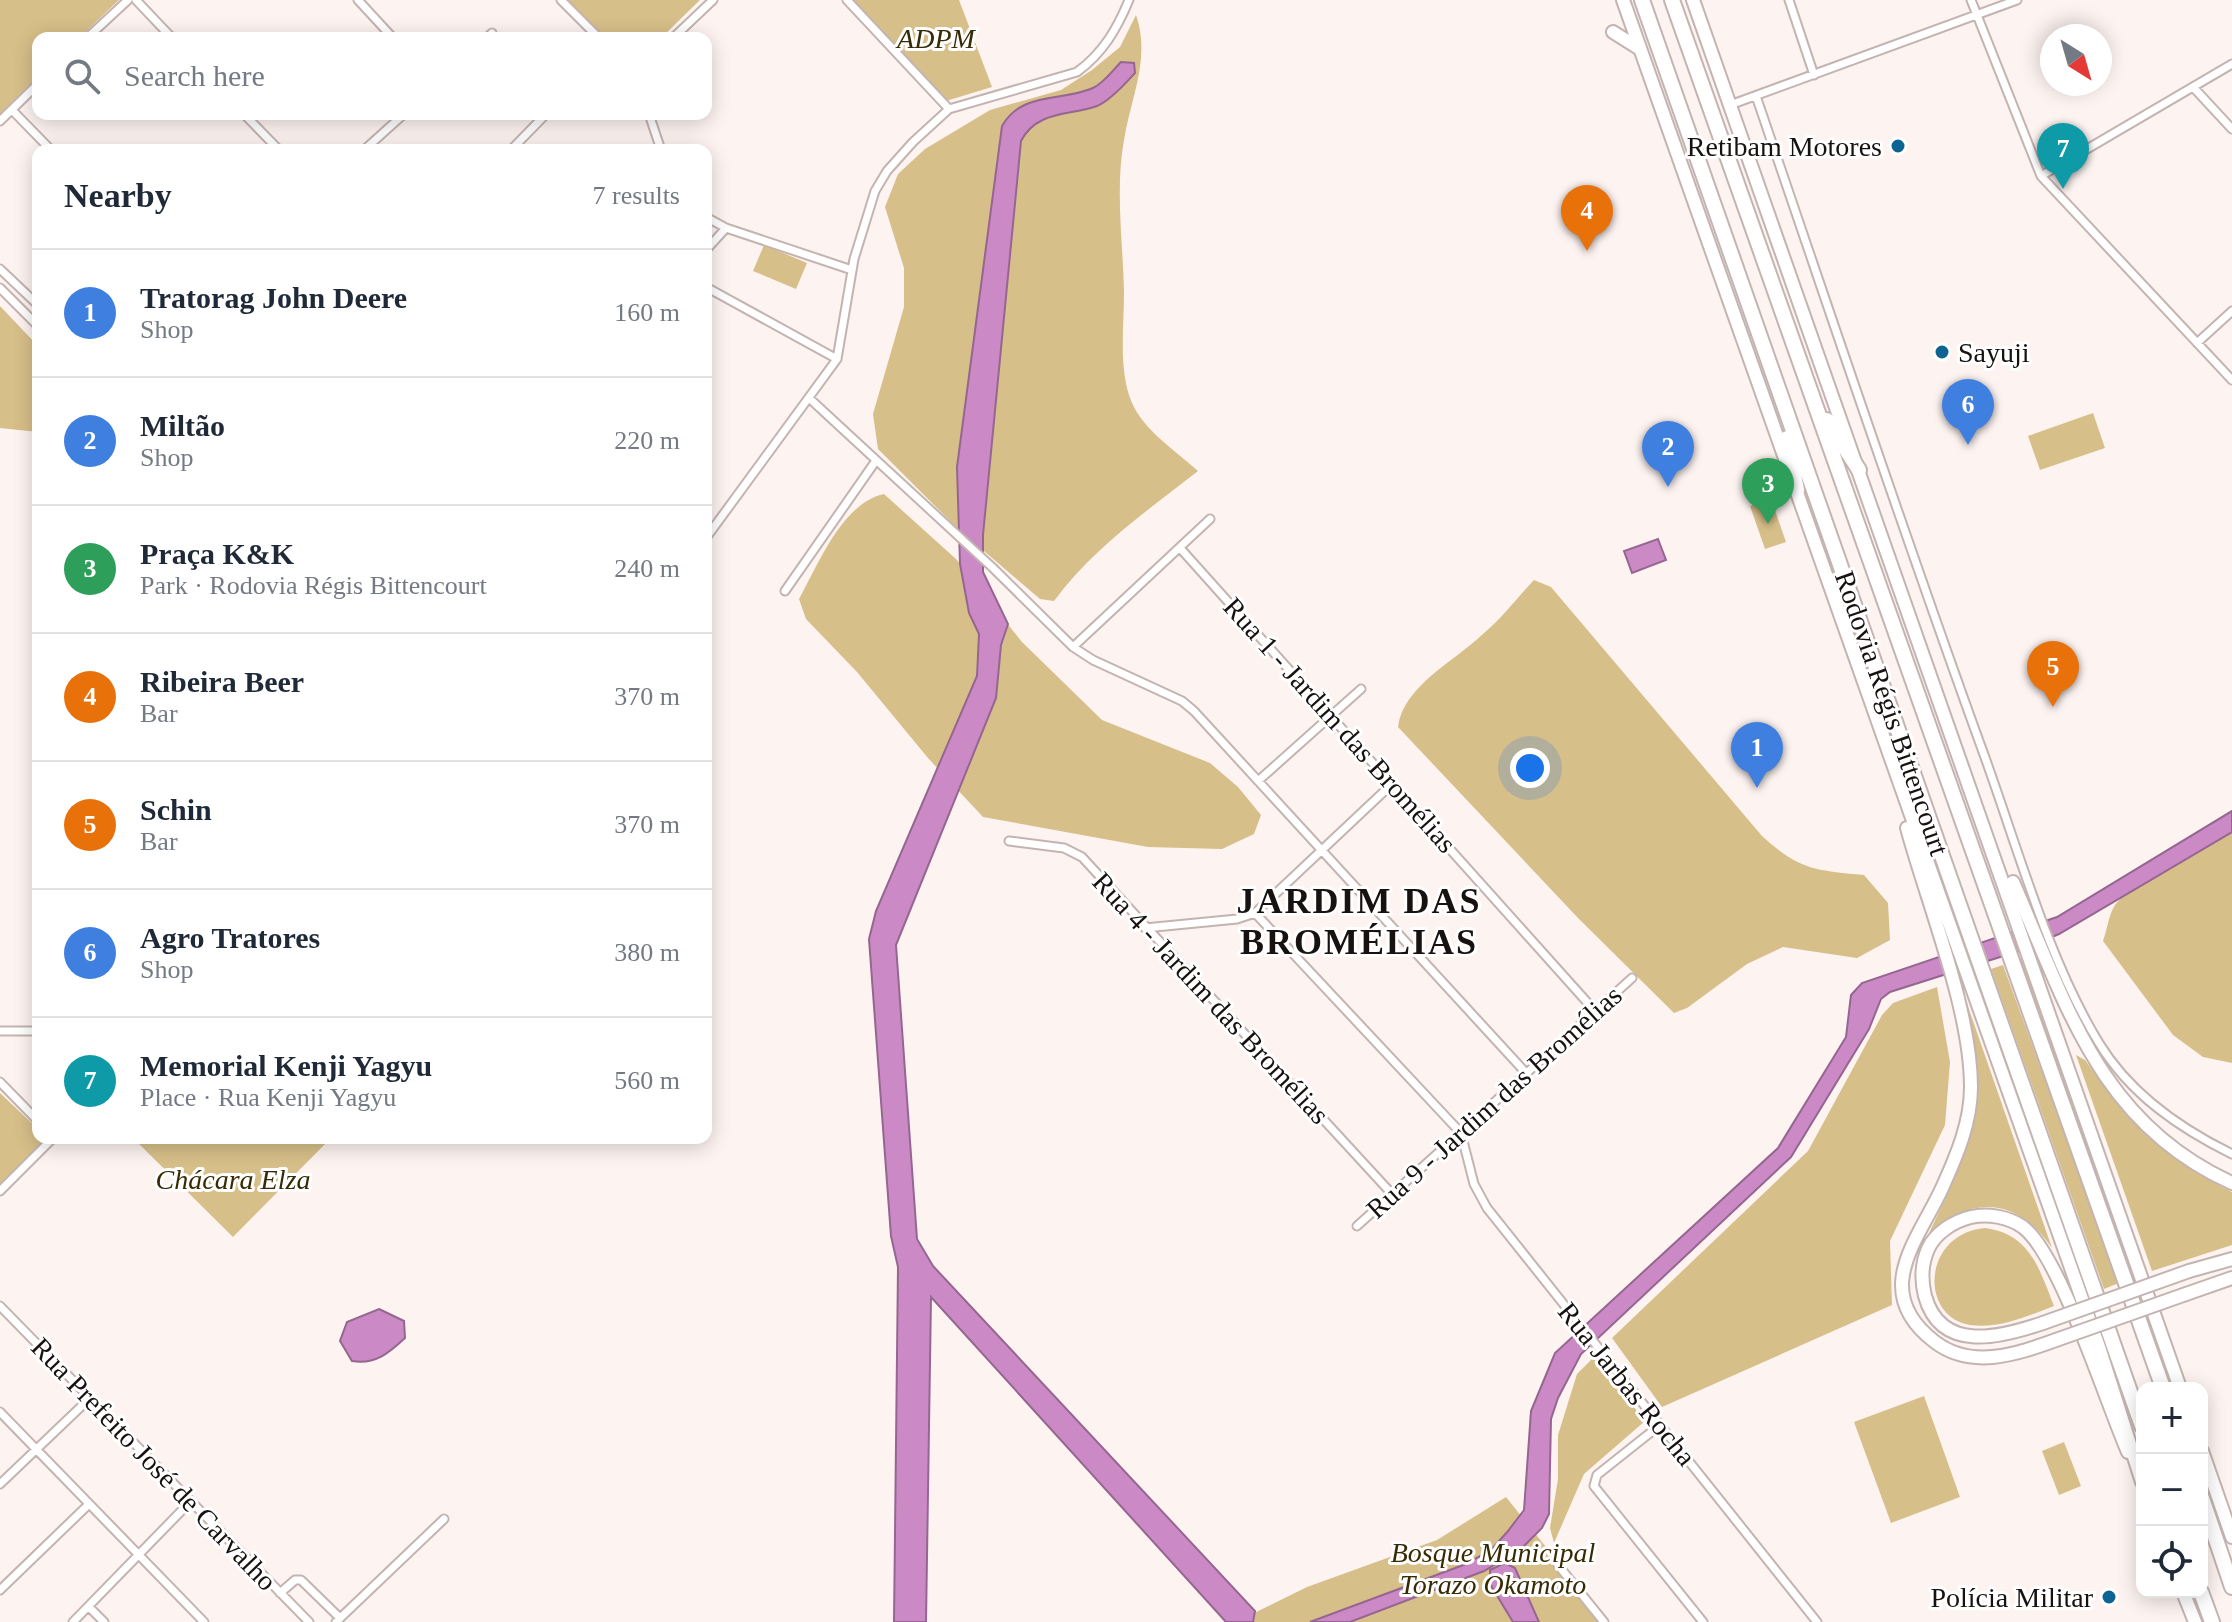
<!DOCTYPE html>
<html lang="en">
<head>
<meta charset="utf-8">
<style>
  body { margin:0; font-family:Georgia,serif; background:#f2f2f3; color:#1f2937 }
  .controls { position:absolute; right:24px; bottom:24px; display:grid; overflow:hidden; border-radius:16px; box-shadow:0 4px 20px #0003 }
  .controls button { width:72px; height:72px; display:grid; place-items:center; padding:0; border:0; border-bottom:2px solid #e0e1e3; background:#fff; color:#1f2937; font:40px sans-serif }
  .compass { position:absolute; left:2040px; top:24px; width:72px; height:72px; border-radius:50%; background:#fff; box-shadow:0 4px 20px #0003; rotate:143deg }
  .you { position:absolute; left:1530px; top:768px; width:28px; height:28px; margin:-20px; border:6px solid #fff; border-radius:50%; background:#1a73e8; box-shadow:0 0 0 12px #1a73e833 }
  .badge { display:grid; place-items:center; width:52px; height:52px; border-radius:50%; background:#1a73e8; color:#fff; font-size:26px; font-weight:700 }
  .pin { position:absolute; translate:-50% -66px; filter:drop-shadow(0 2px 4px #0008) }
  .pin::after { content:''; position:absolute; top:42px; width:28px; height:24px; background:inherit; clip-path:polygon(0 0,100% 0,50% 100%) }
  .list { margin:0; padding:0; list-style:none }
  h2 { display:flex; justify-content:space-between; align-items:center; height:104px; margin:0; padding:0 32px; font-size:34px }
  h2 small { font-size:26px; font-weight:400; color:#747a83 }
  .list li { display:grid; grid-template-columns:52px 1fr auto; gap:24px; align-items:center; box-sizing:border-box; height:128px; padding:0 32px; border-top:2px solid #e0e1e3 }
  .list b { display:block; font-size:30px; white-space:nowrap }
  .list p { margin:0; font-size:26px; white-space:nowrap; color:#747a83 }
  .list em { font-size:26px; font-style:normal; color:#747a83 }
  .icon { flex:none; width:44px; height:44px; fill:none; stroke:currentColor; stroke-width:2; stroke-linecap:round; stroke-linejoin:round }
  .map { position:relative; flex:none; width:2232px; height:1622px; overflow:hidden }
  .search { position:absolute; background:#fff; box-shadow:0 4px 20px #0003; left:32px; top:32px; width:680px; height:88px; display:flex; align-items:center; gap:20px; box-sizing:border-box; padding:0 28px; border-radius:16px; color:#747a83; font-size:30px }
  .panel { position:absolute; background:#fff; box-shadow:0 4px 20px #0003; left:32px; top:144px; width:680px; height:1000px; border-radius:16px }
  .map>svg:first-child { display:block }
  .green { fill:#d7bf89 }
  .water { fill:#cb8ac6; stroke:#95668f; stroke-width:2 }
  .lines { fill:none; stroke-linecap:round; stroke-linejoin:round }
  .street-casing { stroke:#c4b4b1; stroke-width:11 }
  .primary-casing { stroke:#c4b4b1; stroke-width:16 }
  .highway-casing { stroke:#c4b4b1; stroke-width:18 }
  .street { stroke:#fff; stroke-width:7 }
  .primary { stroke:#fff; stroke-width:12 }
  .highway { stroke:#fff; stroke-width:14 }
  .primary-bridge-casing { stroke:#c4b4b1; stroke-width:16; stroke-linecap:butt }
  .primary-bridge { stroke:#fff; stroke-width:12 }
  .poi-dot { fill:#0c6394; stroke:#fff; stroke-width:3 }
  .labels { text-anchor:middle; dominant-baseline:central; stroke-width:6; stroke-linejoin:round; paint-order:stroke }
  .park-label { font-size:28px; font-style:italic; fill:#382a03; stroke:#fff }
  .poi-label { font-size:28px; fill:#171110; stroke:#fff; text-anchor:end }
  .street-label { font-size:28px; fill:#171110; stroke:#fff }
  .district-label { font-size:36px; font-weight:bold; letter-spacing:2px; fill:#171110; stroke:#fff }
</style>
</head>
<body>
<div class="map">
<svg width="2232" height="1622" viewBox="0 0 2232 1622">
  <rect width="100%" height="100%" fill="#fdf3f1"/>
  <path class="green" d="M0,0H119L79,38H38V77L0,114Z
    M568,0H700L661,38H606Z
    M851,0H959L992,87L946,101Z
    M1136,15C1151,58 1131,97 1124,140C1115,189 1123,242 1124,292C1124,325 1119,363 1129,395C1139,428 1174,449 1198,471C1147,511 1093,548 1054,601L1040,599L956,527L878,449L873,414L904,307V268L885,207L898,174L925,149L990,110L1061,90L1092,70L1120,47Z
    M764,245L807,263L796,289L753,271Z
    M0,306L38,346V432L0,428Z
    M2093,413L2105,448L2040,470L2028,436Z
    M884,494L956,559L1022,642L1102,720L1210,763L1238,787L1261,815L1254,834L1222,849L1148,847L983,817L928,758L857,672L806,619L799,599C818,565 842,503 884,494Z
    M1771,499L1786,542L1765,549L1750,506Z
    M1534,580L1551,587L1762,836C1800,870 1814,870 1864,875L1888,903L1890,940L1857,958L1783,947L1747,964L1687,1008L1674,1013L1578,918L1398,727C1403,686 1455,661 1483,634C1502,618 1517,598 1534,580Z
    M2232,828V1063L2203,1057L2173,1035L2103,941C2107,930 2109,914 2115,905C2139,873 2199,853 2232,828Z
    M2026,957L2139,1276L2130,1279L2018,960Z
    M2003,965L2119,1283L2104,1289L1991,969Z
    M1978,973L2091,1292L2085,1294L1971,975Z
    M1937,987L1950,1062L1945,1125L1890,1241L1892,1305L1662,1407L1612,1338L1808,1151L1882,1015L1893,1003Z
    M1965,998L2052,1248C2018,1199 1974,1194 1929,1233C1977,1134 1984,1108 1965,998Z
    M2076,1055L2085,1060C2129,1121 2165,1158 2232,1192V1245L2152,1271Z
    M0,1093L38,1129L41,1143L0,1185Z
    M133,1138H331L233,1237Z
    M1985,1228C2030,1234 2039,1268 2054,1306C2028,1316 1999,1329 1970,1325C1919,1317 1922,1234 1985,1228Z
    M1594,1357L1645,1421L1584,1474L1554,1543L1550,1528L1558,1479V1435L1577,1374Z
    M1924,1396L1960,1497L1891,1523L1854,1422Z
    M2064,1442L2081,1486L2059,1495L2042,1451Z
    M1506,1497L1606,1622H1236L1307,1587L1437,1540Z"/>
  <path class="water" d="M1121,62L1134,63L1135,73C1126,83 1110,101 1097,106C1070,116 1037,110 1021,141L983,535V572L1008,624L1001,645L996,698L896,945L917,1239L933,1266L1255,1611L1253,1622H1226L931,1297L926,1622H894L898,1267L891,1236L869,939L876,911L977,676L979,634L969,613L960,564L957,467L1002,126C1022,91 1061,102 1093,88C1104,83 1113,70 1121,62Z
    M1658,539L1666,560L1632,573L1624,551Z
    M2232,811V832L2059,934L2019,951L1890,992L1881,999L1869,1029L1791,1157L1581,1354L1558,1398L1551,1419L1549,1514L1542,1528L1522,1548L1484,1571L1350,1622H1310L1466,1564L1492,1549L1508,1531L1524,1510L1531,1411L1555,1353L1778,1148L1846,1037L1851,995L1862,983L2057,917Z
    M379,1309L404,1321L405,1338C389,1353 375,1365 352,1361L340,1341L347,1322Z
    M1505,1563L1515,1568L1539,1622H1513L1490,1584V1570Z"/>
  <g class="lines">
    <g class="street-casing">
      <path id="street" d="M136,0L172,38
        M358,0L393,38
        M561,0L599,38
        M847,0L949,109
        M1789,0L1814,75
        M1971,0L2041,176L2232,380
        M87,38L128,0
        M487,38L492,33
        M673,38L713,0
        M2193,87L2232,129
        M1756,96C1831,315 1904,535 1983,752C2017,845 2048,960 2099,1043C2130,1094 2179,1128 2232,1154
        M1730,105L2017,0
        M12,110L51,150
        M244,114L279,150
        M649,114L661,150
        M0,121L38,84
        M364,150L404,114
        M511,150L546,114
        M2041,176L2232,64
        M706,217L726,228L852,270
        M706,250L726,228
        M0,269L38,305
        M706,287L837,359
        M0,288L38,326
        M2197,343L2232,311
        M809,398L993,568L1073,647L1093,660L1182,701L1194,711L1526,1073
        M706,538L837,359L854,259L875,191L887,171L913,142L949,109L1077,72C1103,53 1117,29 1129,0
        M1180,548L1595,1011
        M785,591L875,462
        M1073,647L1210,519
        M1258,781L1361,689
        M1009,841L1064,848L1082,857L1392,1194
        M1255,913L1461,1133L1474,1184L1487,1208L1817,1622
        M1145,928L1237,919L1255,913L1393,783
        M0,1031H38
        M0,1082L38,1121
        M0,1191L53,1138
        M1357,1226L1632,978
        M0,1306L309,1622
        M0,1412L204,1622
        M1660,1425L1597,1475L1594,1486L1703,1622
        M0,1484L89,1399
        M1558,1565L1604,1622
        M0,1590L87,1506
        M280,1593L295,1580H301L340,1618
        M89,1607L104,1622
        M73,1622L190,1502
        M336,1622L444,1519"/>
    </g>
    <g class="primary-casing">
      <path id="primary" d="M1623,0L2100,1350L2142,1482
        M1693,0L2180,1388
        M1613,32L1640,49
        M1907,828C1928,905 1971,1010 1971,1087C1971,1122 1957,1155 1943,1186C1920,1238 1868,1291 1935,1342C1972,1370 2017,1354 2056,1340
        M2013,882C2067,1005 2099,1123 2232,1183
        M2189,1271L2232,1259
        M2186,1294L2232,1278
        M2043,1323C2002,1337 1941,1354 1925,1296C1921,1280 1921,1265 1928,1249C1935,1233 1954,1221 1971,1217C1987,1213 2009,1217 2023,1227C2060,1255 2106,1402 2128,1452
        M2202,1451L2232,1537
        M2183,1592L2195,1622"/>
    </g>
    <g class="highway-casing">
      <path id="highway" d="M1642,0L2142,1426
        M1672,0L2163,1388
        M1827,420L1859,470
        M1787,438L1797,490
        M2202,1498L2232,1587
        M2201,1592L2212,1622"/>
    </g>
    <use href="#street" class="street"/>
    <use href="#primary" class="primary"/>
    <use href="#highway" class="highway"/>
    <g class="primary-bridge-casing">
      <path id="primary-bridge" d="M2043,1323L2189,1271
        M2056,1340L2186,1294"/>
    </g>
    <use href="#primary-bridge" class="primary-bridge"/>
  </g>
  <g class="poi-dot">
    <circle cx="1898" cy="146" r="8"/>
    <circle cx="1942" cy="352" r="8"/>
    <circle cx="2109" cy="1597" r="8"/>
  </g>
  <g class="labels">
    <g class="park-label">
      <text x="936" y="38">ADPM</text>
      <text x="233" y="1179">Chácara Elza</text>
      <text x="1493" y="1552">Bosque Municipal<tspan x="1493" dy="32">Torazo Okamoto</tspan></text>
    </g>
    <g class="poi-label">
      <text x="1882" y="146">Retibam Motores</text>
      <text x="1958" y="352" text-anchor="start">Sayuji</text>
      <text x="2093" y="1597">Polícia Militar</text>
    </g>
    <g class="street-label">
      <text transform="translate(1892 713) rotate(71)">Rodovia Régis Bittencourt</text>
      <text transform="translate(1340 725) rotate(48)">Rua 1 - Jardim das Bromélias</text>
      <text transform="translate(1211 998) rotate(47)">Rua 4 - Jardim das Bromélias</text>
      <text transform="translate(1494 1102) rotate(-42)">Rua 9 - Jardim das Bromélias</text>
      <text transform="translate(1627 1384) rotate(51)">Rua Jarbas Rocha</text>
      <text transform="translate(154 1464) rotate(46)">Rua Prefeito José de Carvalho</text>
    </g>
    <g class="district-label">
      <text x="1359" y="901">JARDIM DAS<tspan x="1359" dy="41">BROMÉLIAS</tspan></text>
    </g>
  </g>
</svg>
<div class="controls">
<button>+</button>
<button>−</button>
<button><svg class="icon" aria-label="locate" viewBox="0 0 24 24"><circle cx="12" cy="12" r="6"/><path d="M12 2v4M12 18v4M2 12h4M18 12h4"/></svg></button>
</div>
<svg class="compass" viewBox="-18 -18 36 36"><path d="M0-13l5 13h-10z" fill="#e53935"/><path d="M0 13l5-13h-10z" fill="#747a83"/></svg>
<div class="you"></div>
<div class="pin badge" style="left:1757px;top:788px;background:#3f7fe0">1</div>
<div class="pin badge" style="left:1668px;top:487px;background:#3f7fe0">2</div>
<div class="pin badge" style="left:1768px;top:524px;background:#2e9e5b">3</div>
<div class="pin badge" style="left:1587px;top:251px;background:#e8710a">4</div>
<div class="pin badge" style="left:2053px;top:707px;background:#e8710a">5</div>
<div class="pin badge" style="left:1968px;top:445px;background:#3f7fe0">6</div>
<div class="pin badge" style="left:2063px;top:189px;background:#0f9aa8">7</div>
<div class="search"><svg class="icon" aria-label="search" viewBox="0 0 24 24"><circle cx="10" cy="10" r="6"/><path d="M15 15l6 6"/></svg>Search here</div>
<section class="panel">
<h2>Nearby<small>7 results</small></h2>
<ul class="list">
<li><span class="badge" style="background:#3f7fe0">1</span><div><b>Tratorag John Deere</b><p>Shop</p></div><em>160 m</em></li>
<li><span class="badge" style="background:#3f7fe0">2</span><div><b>Miltão</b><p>Shop</p></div><em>220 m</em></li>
<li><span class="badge" style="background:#2e9e5b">3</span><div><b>Praça K&amp;K</b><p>Park · Rodovia Régis Bittencourt</p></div><em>240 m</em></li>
<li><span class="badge" style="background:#e8710a">4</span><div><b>Ribeira Beer</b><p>Bar</p></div><em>370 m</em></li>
<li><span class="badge" style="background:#e8710a">5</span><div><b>Schin</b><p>Bar</p></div><em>370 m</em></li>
<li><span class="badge" style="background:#3f7fe0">6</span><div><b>Agro Tratores</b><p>Shop</p></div><em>380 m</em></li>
<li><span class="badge" style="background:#0f9aa8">7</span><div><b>Memorial Kenji Yagyu</b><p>Place · Rua Kenji Yagyu</p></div><em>560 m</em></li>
</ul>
</section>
</div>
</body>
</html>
